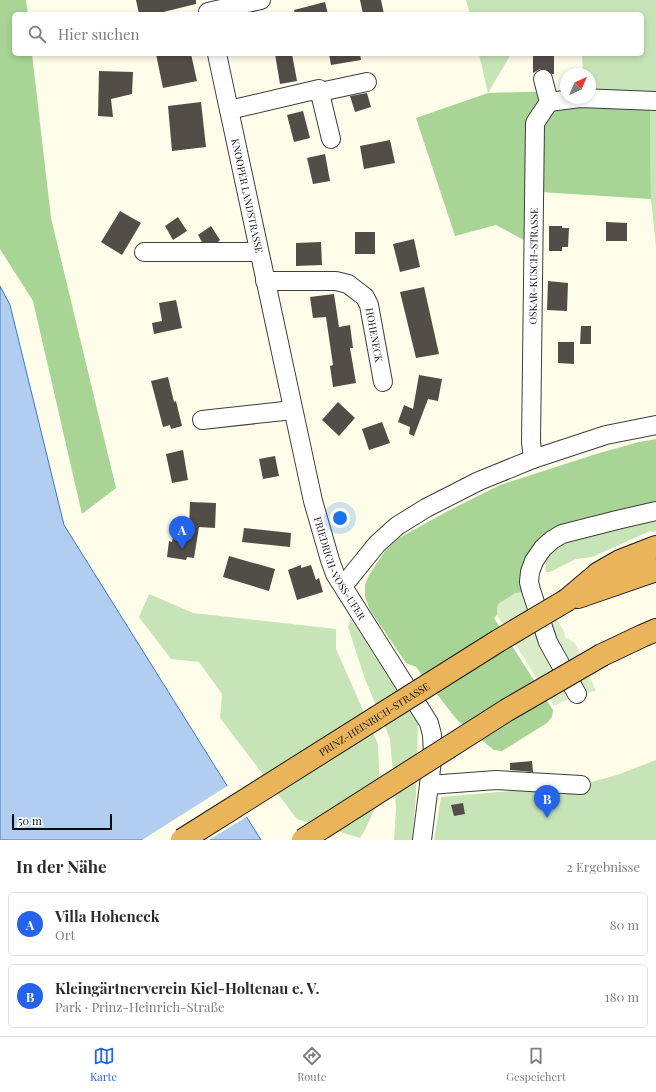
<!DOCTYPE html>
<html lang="de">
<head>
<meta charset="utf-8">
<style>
  body { margin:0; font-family:"Playfair Display",serif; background:#f7f7f7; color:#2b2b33 }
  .compass { position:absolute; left:560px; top:68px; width:36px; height:36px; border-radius:50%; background:#fff; box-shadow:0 2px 6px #0003; rotate:44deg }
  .scale { position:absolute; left:12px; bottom:10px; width:100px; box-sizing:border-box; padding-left:4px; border:2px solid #0a0a0a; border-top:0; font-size:11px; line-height:14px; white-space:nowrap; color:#0a0a0a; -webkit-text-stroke:3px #fff; paint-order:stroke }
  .you { position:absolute; left:340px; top:518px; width:14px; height:14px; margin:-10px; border:3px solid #fff; border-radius:50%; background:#1a73e8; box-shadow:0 0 0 6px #1a73e833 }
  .badge { display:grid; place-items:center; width:26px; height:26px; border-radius:50%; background:#2563eb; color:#fff; font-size:13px; font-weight:700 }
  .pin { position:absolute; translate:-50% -33px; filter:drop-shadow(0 1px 2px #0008) }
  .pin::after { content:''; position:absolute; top:21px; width:14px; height:12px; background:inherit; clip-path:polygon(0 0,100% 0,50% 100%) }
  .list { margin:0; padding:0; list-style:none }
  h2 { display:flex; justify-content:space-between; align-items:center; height:52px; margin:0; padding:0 16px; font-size:17px }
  h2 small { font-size:13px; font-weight:400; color:#7c7c81 }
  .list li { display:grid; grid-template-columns:26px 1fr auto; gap:12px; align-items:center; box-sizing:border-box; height:64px; margin:0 8px 8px; padding:0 8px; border:1px solid #e1e1e2; border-radius:6px }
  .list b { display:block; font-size:15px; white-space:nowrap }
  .list p { margin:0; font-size:13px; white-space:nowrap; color:#7c7c81 }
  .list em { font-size:13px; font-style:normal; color:#7c7c81 }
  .icon { flex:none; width:22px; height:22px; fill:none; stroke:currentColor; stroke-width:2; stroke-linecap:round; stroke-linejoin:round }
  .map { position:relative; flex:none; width:656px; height:840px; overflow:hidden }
  .search { position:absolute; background:#fff; box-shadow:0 2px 6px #0003; left:12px; right:12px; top:12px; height:44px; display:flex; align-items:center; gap:10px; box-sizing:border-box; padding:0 14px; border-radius:6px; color:#7c7c81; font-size:15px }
  .sheet { height:196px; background:#fff }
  nav { display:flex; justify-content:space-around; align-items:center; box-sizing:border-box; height:56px; border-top:1px solid #e1e1e2; background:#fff; font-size:11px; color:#7c7c81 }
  nav a { display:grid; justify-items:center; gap:2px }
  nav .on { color:#2563eb }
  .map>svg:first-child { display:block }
  .green { fill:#c6e4b6 }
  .forest { fill:#a8d496 }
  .pitch { fill:#d9ecc7 }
  .water { fill:#b1cef1; stroke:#3e77c2 }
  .pier { fill:#fdfde9 }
  .building { fill:#524d47 }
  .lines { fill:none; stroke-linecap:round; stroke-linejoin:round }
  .minor-casing { stroke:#3d3d3d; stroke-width:20 }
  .highway-casing { stroke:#1b1b1b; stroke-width:24 }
  .minor { stroke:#fff; stroke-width:18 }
  .highway { stroke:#eab45a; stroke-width:22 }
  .highway-bridge-casing { stroke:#1b1b1b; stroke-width:24; stroke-linecap:butt }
  .highway-bridge { stroke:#eab45a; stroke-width:22 }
  .labels { text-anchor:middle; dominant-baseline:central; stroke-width:4; stroke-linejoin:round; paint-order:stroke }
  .street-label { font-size:10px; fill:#0a0a0a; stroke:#fff }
</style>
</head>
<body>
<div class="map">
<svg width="656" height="840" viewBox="0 0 656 840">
  <rect width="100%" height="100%" fill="#fdfde9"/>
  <path class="green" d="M466,0H656V92L590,90V74H583L582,54H642V14H470Z
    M479,54H511L488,93Z
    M650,108H656V247L651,199Z
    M656,519V531L653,532L650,531L592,557L576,559L550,572H546C541,542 590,535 610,530C626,526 641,522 656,519Z
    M149,594L193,613L336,629V649L378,744L380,798L364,832L360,838L297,819L220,718L222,694L199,662L171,659L139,617Z
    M351,619L418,724L416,796L412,840H394L396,808L390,739L365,679L348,627Z
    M656,760V840H434L441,797L581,785L617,775Z"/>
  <path class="forest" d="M0,0H26L28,14H14V54H32L51,218L116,488L82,514L33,301L0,249Z
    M590,90L656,92V108L650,109L651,199L540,192L529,198L524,240L496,225L455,236L416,118L488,93Z
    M656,439V506L562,529L525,592L498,604L497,615L494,618L553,710L552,717L547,723L502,751L494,750L457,720L416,667L406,663L370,610L365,597V585L369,575L385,551L399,538L448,511L500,485L596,454L639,442Z"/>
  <path class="pitch" d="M538,588L564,631L565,637L575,643L596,691L572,697L554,706L497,615L498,604L515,593L525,592Z"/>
  <path class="water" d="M0,286L10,305L64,525L261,840H0Z"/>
  <path class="pier" d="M229,785L248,816L209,840H142Z"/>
  <path class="building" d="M136,0H196V4L155,14H139Z
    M360,0H381L384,14H363Z
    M325,2L328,14H295L294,10Z
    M156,54H191L197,81L163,88Z
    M275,54H292L297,81L280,84Z
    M329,54H360L361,60L331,65Z
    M533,54H554V74H552L545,69H540L533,73Z
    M99,71L133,72L132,94L111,99L113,117L98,116Z
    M367,93L371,107L355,112L350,96Z
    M201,102L206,147L172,151L168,106Z
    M303,111L310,138L294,142L287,115Z
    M390,140L395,163L364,169L360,146Z
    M325,154L330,181L313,184L307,158Z
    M120,211L141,223L122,255L101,242Z
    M178,217L187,231L173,240L165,226Z
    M606,222L627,223V241H606Z
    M211,226L220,240L218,242H202L198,235Z
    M549,226H562V228H569L568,247H562V251H549Z
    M355,232H375V254H355Z
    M414,239L420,267L400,272L393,244Z
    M321,242L322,265L296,266V243Z
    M548,281L568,283L567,311L547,310Z
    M424,287L439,354L416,358L400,292Z
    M334,294L339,327L350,325L353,348H350L356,383L333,387L330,366L333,365L326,317L313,318L310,297Z
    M176,300L182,328L154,334L152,323L162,321L159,303Z
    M581,326H591V344H580Z
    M558,342H574V364L558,363Z
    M419,375L442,379L438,401L428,399L414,436L409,434L410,427L398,422L404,405L413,409Z
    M168,377L174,402L176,401L182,426L171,429L170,425L163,427L151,381Z
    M338,402L355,418L339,436L322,420Z
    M382,422L390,443L369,450L362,429Z
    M183,450L188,480L172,483L166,454Z
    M275,456L279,476L263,479L259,459Z
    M190,502L216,503L215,528L199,527L194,558L187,557L186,560L167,557L169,541L172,542L175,527L189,529Z
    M244,528L291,533L290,547L242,542Z
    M229,556L275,569L269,591L223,577Z
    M301,565V568L311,565L316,580L319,578L323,592L297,600L288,570Z
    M532,761L533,772L510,770V763Z
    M463,803L465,814L454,816L451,805Z"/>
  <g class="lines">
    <g class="minor-casing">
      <g id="minor">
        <path d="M208,12L261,0"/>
        <path id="s1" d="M217,54L313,501L330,560L335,574L429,723L432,735L433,753L422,840"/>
        <path d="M320,92L367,82"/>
        <path d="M549,102L580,98L656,101"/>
        <path d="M229,110L319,89L331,139"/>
        <path d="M144,252H259"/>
        <path id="s2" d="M265,281H336L348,284L365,297L369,305L383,382"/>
        <path d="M202,420L293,410"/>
        <path id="s3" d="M533,459L531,442L535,123L549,102L543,79"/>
        <path d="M343,586L377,544L397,526L426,508L479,481L533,459L606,435L656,425"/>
        <path d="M577,694L548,642L545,633L531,590L529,582L530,572L534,561L543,548L552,540L562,534L617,520L656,511"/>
        <path d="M429,785L496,780L581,785"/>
      </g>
    </g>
    <g class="highway-casing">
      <path id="highway" d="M578,597L656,570
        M567,600L599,573L620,561L656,547
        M602,655L642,636L656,630"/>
    </g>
    <use href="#minor" class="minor"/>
    <use href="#highway" class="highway"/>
    <g class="highway-bridge-casing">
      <g id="highway-bridge">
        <path id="s4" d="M182,840L498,641L567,600"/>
        <path d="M303,840L507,710L602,655"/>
      </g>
    </g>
    <use href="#highway-bridge" class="highway-bridge"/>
  </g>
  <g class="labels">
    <g class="street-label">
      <text stroke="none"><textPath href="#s1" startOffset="145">KNOOPER LANDSTRASSE</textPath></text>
      <text stroke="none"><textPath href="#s3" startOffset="193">OSKAR-KUSCH-STRASSE</textPath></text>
      <text stroke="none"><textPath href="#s2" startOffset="144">HOHENECK</textPath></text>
      <text stroke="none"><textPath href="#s1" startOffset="530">FRIEDRICH-VOSS-UFER</textPath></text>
      <text stroke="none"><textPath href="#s4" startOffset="227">PRINZ-HEINRICH-STRASSE</textPath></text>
    </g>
  </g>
</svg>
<svg class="compass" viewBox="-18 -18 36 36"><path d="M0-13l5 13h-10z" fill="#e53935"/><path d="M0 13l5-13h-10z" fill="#7c7c81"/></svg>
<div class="scale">50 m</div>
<div class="you"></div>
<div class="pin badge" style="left:182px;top:549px">A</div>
<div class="pin badge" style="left:547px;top:818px">B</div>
<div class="search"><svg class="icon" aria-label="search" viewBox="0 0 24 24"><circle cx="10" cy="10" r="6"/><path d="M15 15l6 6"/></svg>Hier suchen</div>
</div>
<section class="sheet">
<h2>In der Nähe<small>2 Ergebnisse</small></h2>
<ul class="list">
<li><span class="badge">A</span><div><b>Villa Hoheneck</b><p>Ort</p></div><em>80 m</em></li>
<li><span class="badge">B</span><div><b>Kleingärtnerverein Kiel-Holtenau e. V.</b><p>Park · Prinz-Heinrich-Straße</p></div><em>180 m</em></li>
</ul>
</section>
<nav>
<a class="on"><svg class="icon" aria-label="map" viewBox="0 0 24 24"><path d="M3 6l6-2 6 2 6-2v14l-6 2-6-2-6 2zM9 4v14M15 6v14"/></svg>Karte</a>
<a><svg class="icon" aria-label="directions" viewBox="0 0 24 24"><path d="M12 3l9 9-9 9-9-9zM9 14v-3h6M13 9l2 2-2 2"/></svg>Route</a>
<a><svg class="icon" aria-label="saved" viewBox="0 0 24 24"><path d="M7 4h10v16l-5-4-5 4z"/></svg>Gespeichert</a>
</nav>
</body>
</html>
